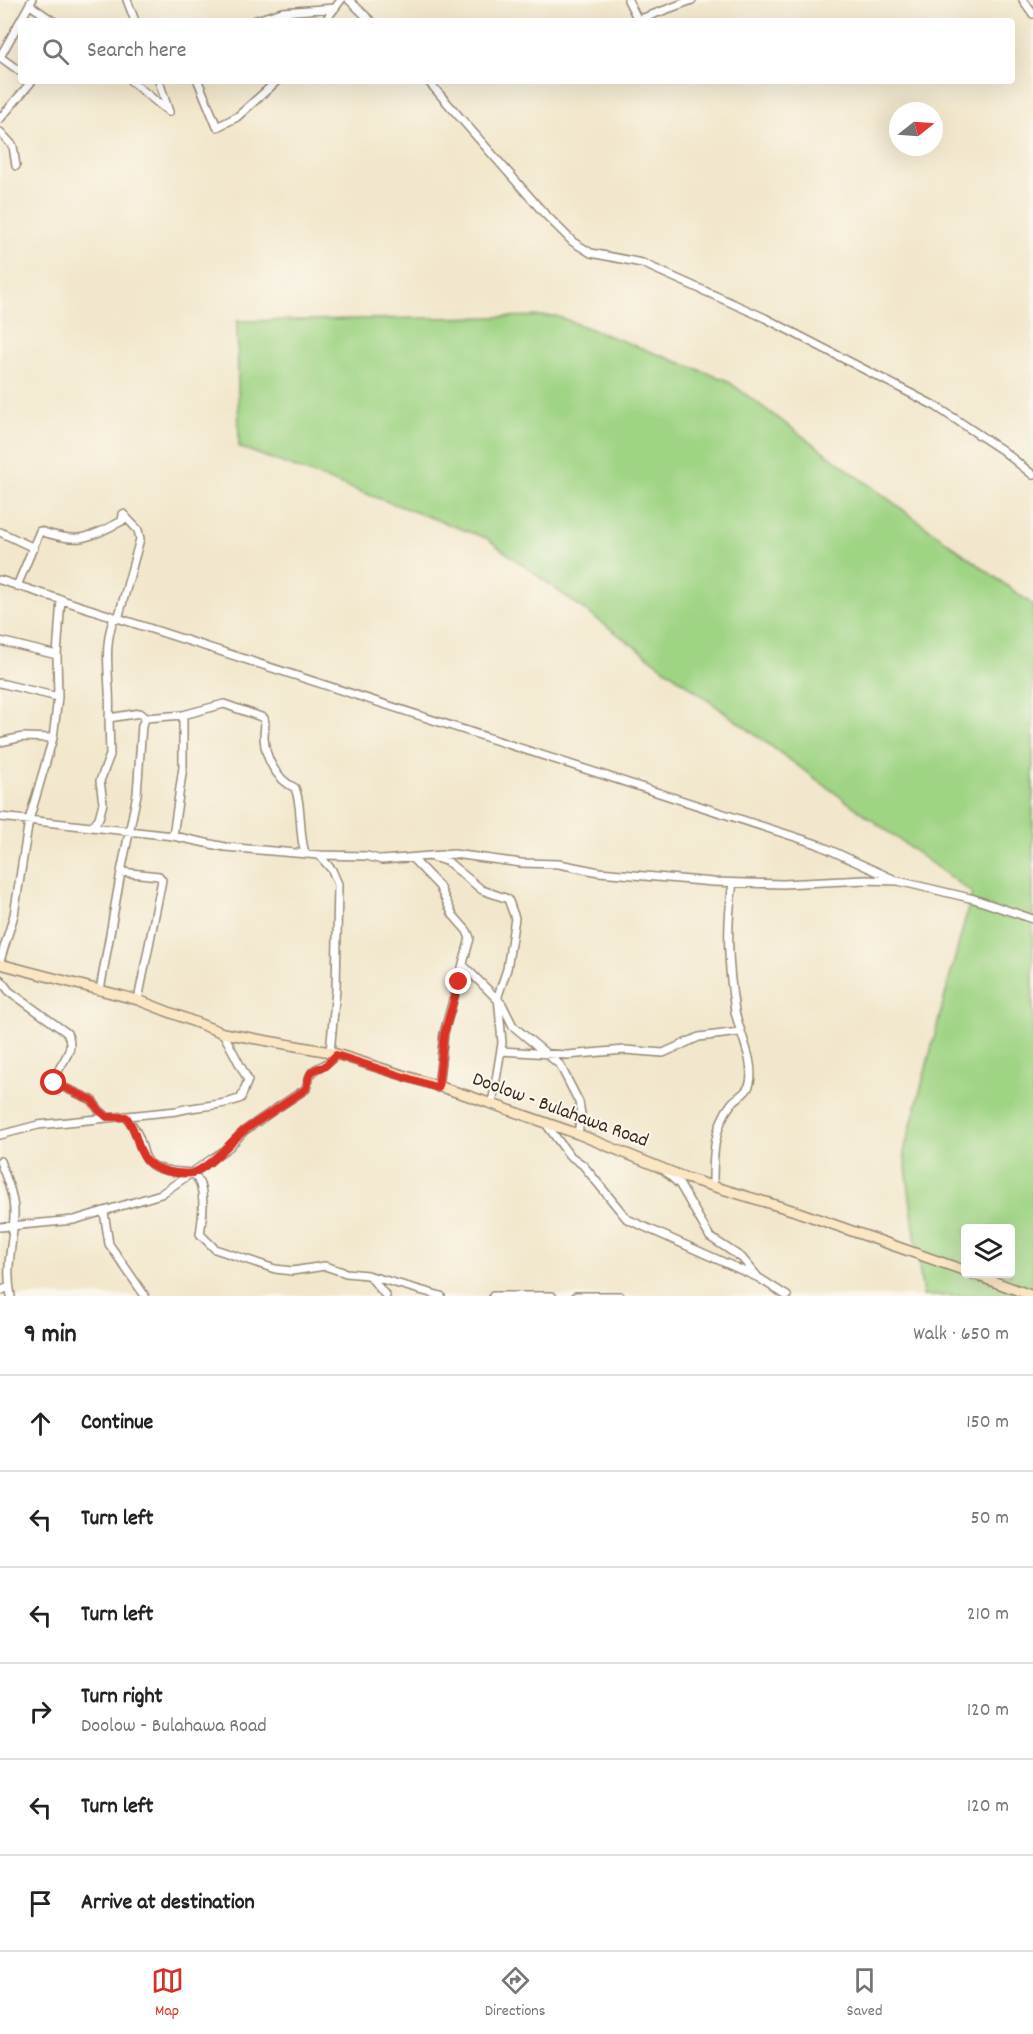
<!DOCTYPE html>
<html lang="en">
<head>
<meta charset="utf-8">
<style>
  body { margin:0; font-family:Dekko,sans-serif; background:#f2f2f2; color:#222 }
  .controls { position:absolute; right:18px; bottom:18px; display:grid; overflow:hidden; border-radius:6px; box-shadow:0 6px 24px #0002 }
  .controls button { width:54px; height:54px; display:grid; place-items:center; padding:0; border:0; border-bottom:2px solid #e0e0e0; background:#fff; color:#222; font:30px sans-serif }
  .compass { position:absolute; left:889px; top:102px; width:54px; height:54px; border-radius:50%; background:#fff; box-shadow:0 6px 24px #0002; rotate:73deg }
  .stop { position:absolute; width:18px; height:18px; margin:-14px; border:4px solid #d93025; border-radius:50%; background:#fff }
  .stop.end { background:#d93025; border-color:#fff; box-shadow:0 2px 6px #0008 }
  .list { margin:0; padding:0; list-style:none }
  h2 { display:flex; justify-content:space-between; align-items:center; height:78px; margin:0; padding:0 24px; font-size:26px }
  h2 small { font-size:20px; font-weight:400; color:#767676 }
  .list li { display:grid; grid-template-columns:39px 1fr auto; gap:18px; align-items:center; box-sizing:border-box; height:96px; padding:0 24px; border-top:2px solid #e0e0e0 }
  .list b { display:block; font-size:22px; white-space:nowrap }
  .list p { margin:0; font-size:20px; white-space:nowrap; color:#767676 }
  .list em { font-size:20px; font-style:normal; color:#767676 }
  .icon { flex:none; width:33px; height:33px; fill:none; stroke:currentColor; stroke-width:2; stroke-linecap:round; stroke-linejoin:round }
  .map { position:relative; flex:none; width:1033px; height:1296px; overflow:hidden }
  .search { position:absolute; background:#fff; box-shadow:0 6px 24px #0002; left:18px; right:18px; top:18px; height:66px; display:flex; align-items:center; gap:15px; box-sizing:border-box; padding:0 21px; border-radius:6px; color:#767676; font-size:22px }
  .sheet { height:654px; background:#fff }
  nav { display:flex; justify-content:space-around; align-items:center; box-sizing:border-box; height:84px; border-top:2px solid #e0e0e0; background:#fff; font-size:16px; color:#767676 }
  nav a { display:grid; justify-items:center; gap:3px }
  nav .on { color:#d93025 }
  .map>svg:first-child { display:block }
  .green { fill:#a0d485; stroke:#6e7f52; stroke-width:1.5; fill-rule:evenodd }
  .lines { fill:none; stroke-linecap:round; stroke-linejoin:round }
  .street-casing { stroke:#968875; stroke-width:10 }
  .secondary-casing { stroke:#968875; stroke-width:12 }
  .street { stroke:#fff; stroke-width:7 }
  .secondary { stroke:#fbe6c4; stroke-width:9 }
  .route { stroke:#d93025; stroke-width:8 }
  .labels { text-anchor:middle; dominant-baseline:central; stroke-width:4.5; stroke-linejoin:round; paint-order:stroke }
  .street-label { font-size:20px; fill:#3b2a1e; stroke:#fbf7ec }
</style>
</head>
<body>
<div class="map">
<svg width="1033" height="1296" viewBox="0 0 1033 1296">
  <rect width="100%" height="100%" fill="#fbf7ec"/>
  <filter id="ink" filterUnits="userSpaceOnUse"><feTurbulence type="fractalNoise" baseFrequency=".0167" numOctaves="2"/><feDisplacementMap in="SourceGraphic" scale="12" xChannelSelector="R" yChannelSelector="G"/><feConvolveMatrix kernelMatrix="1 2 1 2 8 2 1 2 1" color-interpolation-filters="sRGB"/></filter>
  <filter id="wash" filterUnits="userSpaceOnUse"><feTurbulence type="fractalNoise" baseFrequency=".008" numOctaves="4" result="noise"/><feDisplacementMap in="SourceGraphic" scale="24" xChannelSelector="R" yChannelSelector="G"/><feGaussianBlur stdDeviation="1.35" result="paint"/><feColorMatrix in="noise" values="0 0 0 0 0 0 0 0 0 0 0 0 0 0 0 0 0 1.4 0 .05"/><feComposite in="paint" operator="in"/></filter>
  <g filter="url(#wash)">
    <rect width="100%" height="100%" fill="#f2e7cc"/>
    <path class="green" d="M556,316L726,380L1033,605V1296H923L904,1152L972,893L486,538L239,447L237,321ZM966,1228H1010V1274H966Z"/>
  </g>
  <g filter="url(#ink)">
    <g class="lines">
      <g class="street-casing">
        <path id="street" d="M127,0L135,21
          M349,0L371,21
          M628,0L638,20L692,0
          M1023,0L1033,14
          M30,5L53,21
          M253,21L282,12L335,8
          M325,21L341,0
          M0,57L32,0
          M0,57L21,72
          M131,81L169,112
          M159,81L169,112
          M198,81L217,127L237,117L277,81
          M428,81L543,212L573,242L591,253L642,263L765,318L937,407L1002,450L1033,475
          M0,119L32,81
          M0,132L13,146L16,166
          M0,532L34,548
          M0,580L817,844L893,879
          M17,586L40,531C78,544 87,539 122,521L123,514L138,530L140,539L118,619
          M114,618C101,651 112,685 109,718L140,713L146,718L142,725L137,794L121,872L159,876L162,880L138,1000
          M0,641L57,655
          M0,683L58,697
          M183,715L224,704L264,718C266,725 264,730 264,737C265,758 276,779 295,788C303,808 298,831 305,853
          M146,718L183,715V767L173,836
          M0,742L23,737L53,738
          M0,817L173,836L225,847L319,855L367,856L382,860L454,854L521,863L559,864L599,872L713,882L783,884L865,880L898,881L974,899L1033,919
          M92,827L99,818L103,803L100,781L110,755L109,718
          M319,855L332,870L338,884L336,990L330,1052
          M433,857L448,862L482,890L508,899L515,918L507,969L498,996L502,1043L492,1104
          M412,858L439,886L453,915L467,931L470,938L444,1033L438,1088
          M0,961L14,915L29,820L53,738L58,697L57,655L61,599
          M463,965L502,1004L513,1026L560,1065L579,1102L581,1114L578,1134
          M0,979L9,991L67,1033C78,1053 56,1064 54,1083L92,1100L98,1109L107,1117
          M100,990L121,872
          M501,1051L567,1055L625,1050L663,1053L699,1037L739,1032
          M126,1117C157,1151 124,1170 193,1173C207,1187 203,1215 200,1234L215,1249L275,1269L292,1271L325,1266L346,1273L367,1275L441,1296
          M546,1124L569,1155L583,1165L627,1219L759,1278L787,1296
          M0,1135L38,1125L177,1111C197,1105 222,1107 241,1098L248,1080L223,1033
          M0,1161C6,1178 15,1197 14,1216C13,1243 5,1268 11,1296
          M666,1172L680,1185L710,1237L742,1258L757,1276
          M713,1186C713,1158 713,1126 732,1103C738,1096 748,1093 750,1083C755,1061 739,1032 735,1011C728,966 726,927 733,883
          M104,1212L109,1244L145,1296
          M0,1227L74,1220L161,1194L229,1147L244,1131L274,1110L306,1089C313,1059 318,1075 336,1055
          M372,1279L386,1296
          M0,1291L9,1287
          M493,1296H552
          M576,1296H620"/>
      </g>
      <g class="secondary-casing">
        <path id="secondary" d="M0,964L138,1000L223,1033L330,1052L469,1096L578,1134L686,1178L795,1211L966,1271
          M973,1274L1033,1296"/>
      </g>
      <use href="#street" class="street"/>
      <use href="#secondary" class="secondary"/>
    </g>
  </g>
  <g class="lines" filter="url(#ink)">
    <path class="route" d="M54,1083L92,1100L98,1109L107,1117H126C138,1130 136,1151 148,1162C158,1171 179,1175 192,1173C208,1169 232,1140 245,1130C265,1116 286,1103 306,1089C309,1075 309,1069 324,1067L336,1055L438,1088L444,1034L459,982"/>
  </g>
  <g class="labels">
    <g class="street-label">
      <text transform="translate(560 1111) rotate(20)">Doolow - Bulahawa Road</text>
    </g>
  </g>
</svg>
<div class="controls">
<button><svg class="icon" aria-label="layers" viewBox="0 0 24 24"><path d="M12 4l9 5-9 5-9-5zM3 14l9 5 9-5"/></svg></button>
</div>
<svg class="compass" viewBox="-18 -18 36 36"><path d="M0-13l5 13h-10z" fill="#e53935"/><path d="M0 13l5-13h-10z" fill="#767676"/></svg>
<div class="stop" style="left:54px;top:1083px"></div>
<div class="stop end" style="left:459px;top:982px"></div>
<div class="search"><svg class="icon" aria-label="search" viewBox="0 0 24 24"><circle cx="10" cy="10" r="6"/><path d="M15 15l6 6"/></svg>Search here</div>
</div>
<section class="sheet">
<h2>9 min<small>Walk · 650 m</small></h2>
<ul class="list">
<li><svg class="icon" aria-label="ahead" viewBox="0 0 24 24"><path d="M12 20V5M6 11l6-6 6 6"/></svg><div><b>Continue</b></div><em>150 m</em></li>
<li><svg class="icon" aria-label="left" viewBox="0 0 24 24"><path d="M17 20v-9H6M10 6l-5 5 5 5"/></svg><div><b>Turn left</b></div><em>50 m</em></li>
<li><svg class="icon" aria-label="left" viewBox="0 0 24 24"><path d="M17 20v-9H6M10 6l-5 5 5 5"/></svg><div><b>Turn left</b></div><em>210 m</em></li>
<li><svg class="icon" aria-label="right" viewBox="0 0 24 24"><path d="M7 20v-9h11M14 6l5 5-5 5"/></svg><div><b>Turn right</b><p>Doolow - Bulahawa Road</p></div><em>120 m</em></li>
<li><svg class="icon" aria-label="left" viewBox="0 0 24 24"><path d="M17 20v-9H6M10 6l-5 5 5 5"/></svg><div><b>Turn left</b></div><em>120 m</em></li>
<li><svg class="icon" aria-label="arrive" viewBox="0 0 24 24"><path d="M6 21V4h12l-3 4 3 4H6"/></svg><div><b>Arrive at destination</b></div></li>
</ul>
</section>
<nav>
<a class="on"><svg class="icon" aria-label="map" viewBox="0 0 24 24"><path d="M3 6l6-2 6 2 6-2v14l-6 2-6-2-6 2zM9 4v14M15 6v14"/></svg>Map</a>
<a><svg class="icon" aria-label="directions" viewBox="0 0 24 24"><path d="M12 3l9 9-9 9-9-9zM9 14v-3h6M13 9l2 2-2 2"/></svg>Directions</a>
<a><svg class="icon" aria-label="saved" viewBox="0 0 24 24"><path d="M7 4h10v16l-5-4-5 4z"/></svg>Saved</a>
</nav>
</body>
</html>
